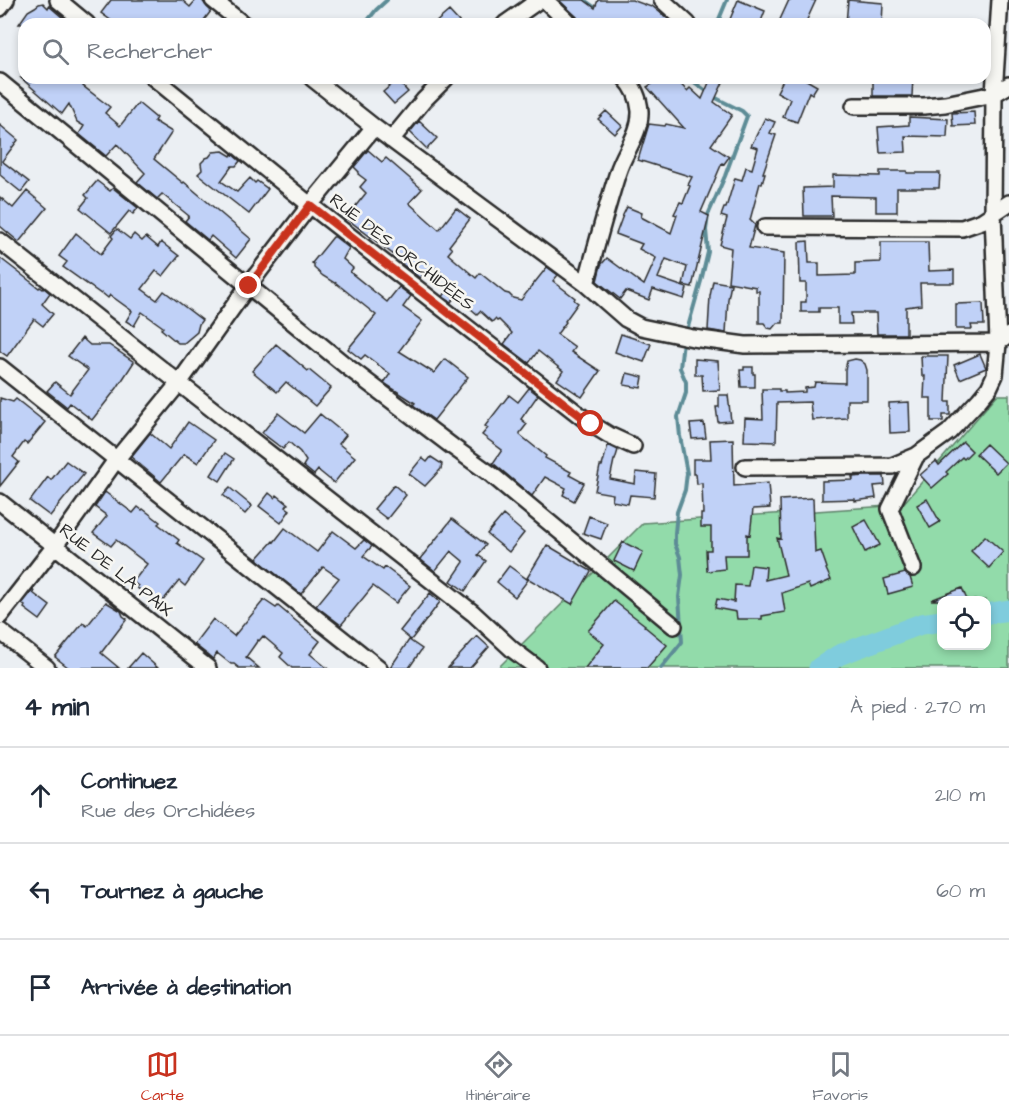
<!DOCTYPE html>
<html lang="fr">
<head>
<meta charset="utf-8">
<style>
  body { margin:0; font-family:"Architects Daughter",sans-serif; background:#f6f6f7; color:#1f2937 }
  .controls { position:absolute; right:18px; bottom:18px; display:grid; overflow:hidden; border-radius:12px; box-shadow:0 3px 9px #0003 }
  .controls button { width:54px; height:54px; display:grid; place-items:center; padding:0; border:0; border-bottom:2px solid #e0e1e3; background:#fff; color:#1f2937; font:30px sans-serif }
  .stop { position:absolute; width:18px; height:18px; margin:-14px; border:4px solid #c8321e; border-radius:50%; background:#fff }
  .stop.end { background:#c8321e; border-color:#fff; box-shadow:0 2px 6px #0008 }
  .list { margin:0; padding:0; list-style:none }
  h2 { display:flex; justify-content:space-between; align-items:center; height:78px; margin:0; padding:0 24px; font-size:26px }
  h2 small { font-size:20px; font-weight:400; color:#747a83 }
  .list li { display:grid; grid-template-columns:39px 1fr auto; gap:18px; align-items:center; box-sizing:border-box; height:96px; padding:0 24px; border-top:2px solid #e0e1e3 }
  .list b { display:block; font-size:22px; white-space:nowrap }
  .list p { margin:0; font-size:20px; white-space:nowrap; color:#747a83 }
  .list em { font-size:20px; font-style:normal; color:#747a83 }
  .icon { flex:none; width:33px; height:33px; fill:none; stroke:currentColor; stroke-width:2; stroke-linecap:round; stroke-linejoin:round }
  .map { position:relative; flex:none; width:1009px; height:668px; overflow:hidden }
  .search { position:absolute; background:#fff; box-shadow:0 3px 9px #0003; left:18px; right:18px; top:18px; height:66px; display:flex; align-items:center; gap:15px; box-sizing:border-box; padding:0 21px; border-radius:18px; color:#747a83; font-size:22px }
  .sheet { height:366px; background:#fff }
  nav { display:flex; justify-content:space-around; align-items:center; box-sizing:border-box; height:84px; border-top:2px solid #e0e1e3; background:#fff; font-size:16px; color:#747a83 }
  nav a { display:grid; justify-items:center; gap:3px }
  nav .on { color:#c8321e }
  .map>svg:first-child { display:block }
  .green { fill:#92dbaa; stroke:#5e836a; stroke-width:1.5; fill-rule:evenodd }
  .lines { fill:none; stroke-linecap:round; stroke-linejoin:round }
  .stream { stroke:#5d8c96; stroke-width:4 }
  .river { stroke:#7fccdd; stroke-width:21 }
  .building { fill:#c0d1f7; stroke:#2b2b2b; stroke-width:1.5 }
  .minor-casing { stroke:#2b2b2b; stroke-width:20 }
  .minor { stroke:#f6f6f2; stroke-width:15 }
  .route { stroke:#c8321e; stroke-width:8 }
  .labels { text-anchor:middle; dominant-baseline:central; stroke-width:5; stroke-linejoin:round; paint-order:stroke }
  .street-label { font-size:18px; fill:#2b2b2b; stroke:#f6f6f2 }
</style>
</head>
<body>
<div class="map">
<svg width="1009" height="668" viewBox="0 0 1009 668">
  <rect width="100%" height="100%" fill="#ebeff3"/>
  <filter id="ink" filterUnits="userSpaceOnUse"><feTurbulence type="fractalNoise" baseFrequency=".0167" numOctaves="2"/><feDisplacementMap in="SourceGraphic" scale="12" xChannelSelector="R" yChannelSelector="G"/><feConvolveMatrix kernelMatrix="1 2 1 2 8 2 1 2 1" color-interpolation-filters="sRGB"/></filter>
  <g filter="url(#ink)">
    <path class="green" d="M997,395H1009V668H498L643,523L902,505ZM942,600H986V646H942Z"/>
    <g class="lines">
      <path class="stream" d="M584,0L598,10
        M365,24L376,10L387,0
        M717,24L727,0
        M686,334L701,281L708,252L706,230L708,215L725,176L747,116L742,111L716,98L694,82L696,78
        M661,668L682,642L679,597L682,575L680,557L675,544V533L677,512L685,490L687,473L680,436L678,417L686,393V382L680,368L683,341"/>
      <path class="river" d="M986,614L1009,610
        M819,668L839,655L921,624L942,621"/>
    </g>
    <path class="building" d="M111,0H182L190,7L196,0H202L207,7L211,11L201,24H116L101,13Z
      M561,0H584L595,8L598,0H632L651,7L652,6L668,19L665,24H579L577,17L560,1Z
      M738,0L765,11L760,24H728Z
      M789,0H816L805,24H778Z
      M848,0L883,3L882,24H846Z
      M43,3L48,8L49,6L70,24H19L28,11L35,7L39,4Z
      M449,11L461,24H434Z
      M21,78H89L83,86L110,107L105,113L120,126L138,103L156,118L154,121L172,132L154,159L183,183L184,182L251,239L236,258L211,236L208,240L185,221L189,216L162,194L157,199L137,182L145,173L117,144L106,156L79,134L84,126L77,122L69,104L62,114Z
      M646,78H675L687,91L690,88L702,99L711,78H725L714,102L732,115L711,145L729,157L724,164L722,163L701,212L709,216L692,287L683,285L687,267L666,259L658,278L687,288L684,299L653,289L649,300L626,291L620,299L597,281L601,265L607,258L644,285L656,258L639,249L642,244L616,234L623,215L627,207L642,213L641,217L671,233L677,215L674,214L680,202L683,203L690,186L688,185L692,177L638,160L649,124L665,126L666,124L684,128L647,87L652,84Z
      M784,78H803L817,86L812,94L809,92L797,122L783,117L790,99L777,92Z
      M873,78H913L912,96H873Z
      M397,80L408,92L394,104L383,92Z
      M606,111L622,126L615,134L598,119Z
      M974,112L975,125L953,126L952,113Z
      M909,117L948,119L947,137L905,136L906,152L880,153L878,127L909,125Z
      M765,118L775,122L770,133L776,135L763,173H765L762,183H760L750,220L755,225L749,248L784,253L783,323H777L772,329L768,328L764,323H759V291H756V287L728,282L731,248L720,245L727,218L721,216L724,208H726L735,178L742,180L746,167L752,169L758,148L751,146Z
      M419,121L437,138L427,149L410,132Z
      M0,125L18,140L2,161L29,182L21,192L0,175Z
      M368,150L382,162L386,158L422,189L409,203L439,230L456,208L470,219L449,246L452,249L448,254L476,278L480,273L505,293L509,294L513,298L521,300L547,267L558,275L553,281L575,298L574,300L578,303L565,321L566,322L557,334L575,347L571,352L600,371L582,397L557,380L563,371L538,351L529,363L504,344L512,333L499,320L497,321L495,319L492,322L480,311L477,314L456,296L451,302L443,297L452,282L432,265L420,278L402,264L403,262L346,218L366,193L360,187L366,180L358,174L359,172L354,167Z
      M223,151L231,156L232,154L240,161L236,166H232L221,181L237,192L250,178L255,183L257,181L268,189L249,214L198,174L202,170L201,163L206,158L209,157L213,152Z
      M880,171H907V173H940L939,188H897V212H876V197L831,196L832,216H804L803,188L833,187V175L880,176Z
      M97,181L110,191L113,188L138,208L133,214L129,211L111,233L80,208L88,198L85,195Z
      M27,191L47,208L19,242L0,226V197L13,208Z
      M117,229L130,239L134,234L142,241L146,237L158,247L161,242L179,256L163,276L156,271L142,289L157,300L164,291L202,320L199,324L197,332L184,343H178L161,329L163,327L142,312L134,326L126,321L132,311L110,295L108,298L102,293L101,294L63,267L67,262L59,256L76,233L101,254L113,238L111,236Z
      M333,237H335L349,248L343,259L353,268L350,272L387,302L399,287L411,296L403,307L422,321L399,351L434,373L445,359L468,377L434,420L413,405L415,403L384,383L390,374L365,355L361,359L348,349L376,315L336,283V284L323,276L314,268V264L312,263Z
      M808,241L809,263H819V276L855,275V263L881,262V242H928L929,271L954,270V283H920L921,305L906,307V334H877L876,313H851L852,324H838V308H819V312H801V302H806V283H800L799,242Z
      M0,258L39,288L40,287L43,289L44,288L50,293L42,304L53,314L43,326L34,319L7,356L0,351Z
      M713,281L731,284L728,299L726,333L708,330L710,296Z
      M983,303L984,325H971L972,329H956V304Z
      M621,334L651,344L644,362L615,352Z
      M82,338L90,345H109L134,362L117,388L92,420L70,403L67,407L47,391L55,382L70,394L88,370L68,356Z
      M276,344L308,371L309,370L331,388L315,406L286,382L277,392L252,371Z
      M980,354L986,368L960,379L954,365Z
      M921,356H948L946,402H950V415H943V421H931V398H924L925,376H922Z
      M695,359L718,361L720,390L703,391L702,375H695Z
      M855,359L860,360L865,364L867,370V400H847V418L812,420L810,402L777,403L776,442L744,441L745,418L763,419L762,389H779V391H785V393L805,392V388L814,387L815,382L845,383V370L847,361Z
      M744,367H753V374H755V387H741L740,370H744Z
      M627,373L643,377L641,388L624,385Z
      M529,388L538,395L521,419L527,424L520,433V435L546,456L545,458L571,472L569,475L584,483L574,501L563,495L566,488L545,477L532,496L493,463L502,450L482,435L488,428L485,426L509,395L518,402Z
      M719,395H728L731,421L718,422L716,407H719Z
      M0,398L13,402L16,399L45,422L27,444L24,442L13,457L19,462L0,486Z
      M909,402L910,432L890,433L889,403Z
      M278,413L304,433L320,414L346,435L339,444L355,457L334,483L318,470L314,475L303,466L306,461L300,452L289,442L283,449L262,433Z
      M188,422L214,440L198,463L184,454L161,482L131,457L150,433L169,449Z
      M704,423L706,438L692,439L690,424Z
      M733,439L734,486L768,483L770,508L753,509L750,535L747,534V555H724L725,569L707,571L706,550H711V527H701V514H703L702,483L697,484L696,474H693V459H711L710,440Z
      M963,442L972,451L964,459L962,457L946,472L948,474L932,488L920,475L936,461L939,465Z
      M986,444L1006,463L996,473L976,454Z
      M608,445L618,450L615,460H614L610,479L635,484L636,472L656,474L654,497L630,495L628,504L612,501L613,494L595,491L600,466H602Z
      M225,453L234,459L220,481L211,475Z
      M431,457L442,464L441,469L425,486L409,474L422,458L427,462Z
      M66,461L84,474L50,516L30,501L48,477L51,480Z
      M865,476H884L885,485L874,486L876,498L855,501V499L822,500V481L853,480L852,477Z
      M394,485L406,495L387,519L374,509Z
      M230,488L252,506L245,514L223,495Z
      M105,492L133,513L138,507L142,510L143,509L160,522L158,524L179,540L177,543L203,561L185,586L179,581L161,603L137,588L138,586L133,582L147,564L116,540L111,546L93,533L107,516L95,507Z
      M269,493L275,498L277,495L288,504L286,507L290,510L281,523L259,506Z
      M813,498L815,553L821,551L827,568L826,569L831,580L810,589L808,584L782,593L785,612L762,616V619H737L736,612L715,608L717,599L734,602L735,585L748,586L751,565L766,567L765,580L786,575L777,538L781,539L780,500Z
      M927,499L940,522L930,528L917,505Z
      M503,515L524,533L509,552L487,534Z
      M589,516L607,523L601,539L583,533Z
      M452,519L486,545L478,555L486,561L465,591L451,581L464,562L451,551L435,571L420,559Z
      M866,520L880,545L865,552L853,527Z
      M285,528L317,552L333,531L356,548L364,540L372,546L363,556L383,570L385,567L410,586L396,603L373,586L341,625L316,606L339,578L323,567L301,594L257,559L273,541L274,542Z
      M985,536L1003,552L989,568L971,551Z
      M623,542L643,552L634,571L614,561Z
      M547,545L591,571L572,604L527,578Z
      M509,566L528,580L515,597L497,582Z
      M905,573L910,577L913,587L888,594L884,579Z
      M962,588L967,600H931Z
      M33,590L34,592L33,593L50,606L40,620L24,608L25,606L22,604Z
      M430,593L440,602L411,640L400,631Z
      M264,600L276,608L278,606L320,641L310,654L327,668H292L280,657L283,653L263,636L259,641L258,640L246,657L259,668H239L234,664H231L217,653L213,659L194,644L213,619L234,636Z
      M614,601L645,625L644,626L667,645L647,668H585L604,644L588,631Z
      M106,602L121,611L123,616L127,619L101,653L119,668H69L55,657L83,623L87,626Z
      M477,636L489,647L470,668H448Z
      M409,640L422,649L409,668H390Z
      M141,653L158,668H128Z"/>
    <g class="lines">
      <g class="minor-casing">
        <path id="minor" d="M58,0L87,24
          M213,0L243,24
          M545,0L570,24
          M662,0L688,24
          M0,8L6,0
          M505,24L539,0
          M154,78L310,205L591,424L609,435L633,446
          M312,78L374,127L586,284L626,319L641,327L693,338L745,345L998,343L1009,335
          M0,82L345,365L453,447L492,475L674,626
          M854,106H924L945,104L994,94L1009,85
          M391,140L424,100L446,78
          M765,227L962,228L982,221L1009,203
          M0,241L179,383L473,613L513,650L537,668
          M586,284C596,247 606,209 618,172C624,152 641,133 640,111C639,99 634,87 625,78
          M0,367L379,668
          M745,467L892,466L916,456L949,432L979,400L989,388L995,375L998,343L993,214L994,94L1000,0
          M0,502L208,668
          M913,568L890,509L916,456
          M0,616L54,547L116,460L179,383L248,286L310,205L374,127
          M0,631L47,668"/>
      </g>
      <use href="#minor" class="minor"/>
    </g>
  </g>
  <g class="lines" filter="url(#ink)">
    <path class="route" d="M249,286L310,205L591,424"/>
  </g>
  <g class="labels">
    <g class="street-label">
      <text transform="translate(402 252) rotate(38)">RUE DES ORCHIDÉES</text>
      <text transform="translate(116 570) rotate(38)">RUE DE LA PAIX</text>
    </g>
  </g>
</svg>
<div class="controls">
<button><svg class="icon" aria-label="locate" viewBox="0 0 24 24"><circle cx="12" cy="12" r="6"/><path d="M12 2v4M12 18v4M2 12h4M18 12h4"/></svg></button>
</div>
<div class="stop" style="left:591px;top:424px"></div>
<div class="stop end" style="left:249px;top:286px"></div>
<div class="search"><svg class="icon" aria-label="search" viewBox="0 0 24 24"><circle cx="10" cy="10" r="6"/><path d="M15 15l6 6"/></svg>Rechercher</div>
</div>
<section class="sheet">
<h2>4 min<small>À pied · 270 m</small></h2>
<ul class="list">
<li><svg class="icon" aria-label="ahead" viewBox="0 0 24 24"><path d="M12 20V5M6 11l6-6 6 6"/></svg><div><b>Continuez</b><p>Rue des Orchidées</p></div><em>210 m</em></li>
<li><svg class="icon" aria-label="left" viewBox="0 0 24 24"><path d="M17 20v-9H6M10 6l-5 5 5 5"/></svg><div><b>Tournez à gauche</b></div><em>60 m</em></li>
<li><svg class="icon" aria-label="arrive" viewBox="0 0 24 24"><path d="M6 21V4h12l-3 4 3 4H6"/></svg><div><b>Arrivée à destination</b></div></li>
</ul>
</section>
<nav>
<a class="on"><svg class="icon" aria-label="map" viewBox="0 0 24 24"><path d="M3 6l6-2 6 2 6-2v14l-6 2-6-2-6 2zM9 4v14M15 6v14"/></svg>Carte</a>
<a><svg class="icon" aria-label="directions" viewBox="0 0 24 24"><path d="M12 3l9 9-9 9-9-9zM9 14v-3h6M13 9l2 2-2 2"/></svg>Itinéraire</a>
<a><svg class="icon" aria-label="saved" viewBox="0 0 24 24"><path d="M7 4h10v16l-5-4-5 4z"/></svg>Favoris</a>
</nav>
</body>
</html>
